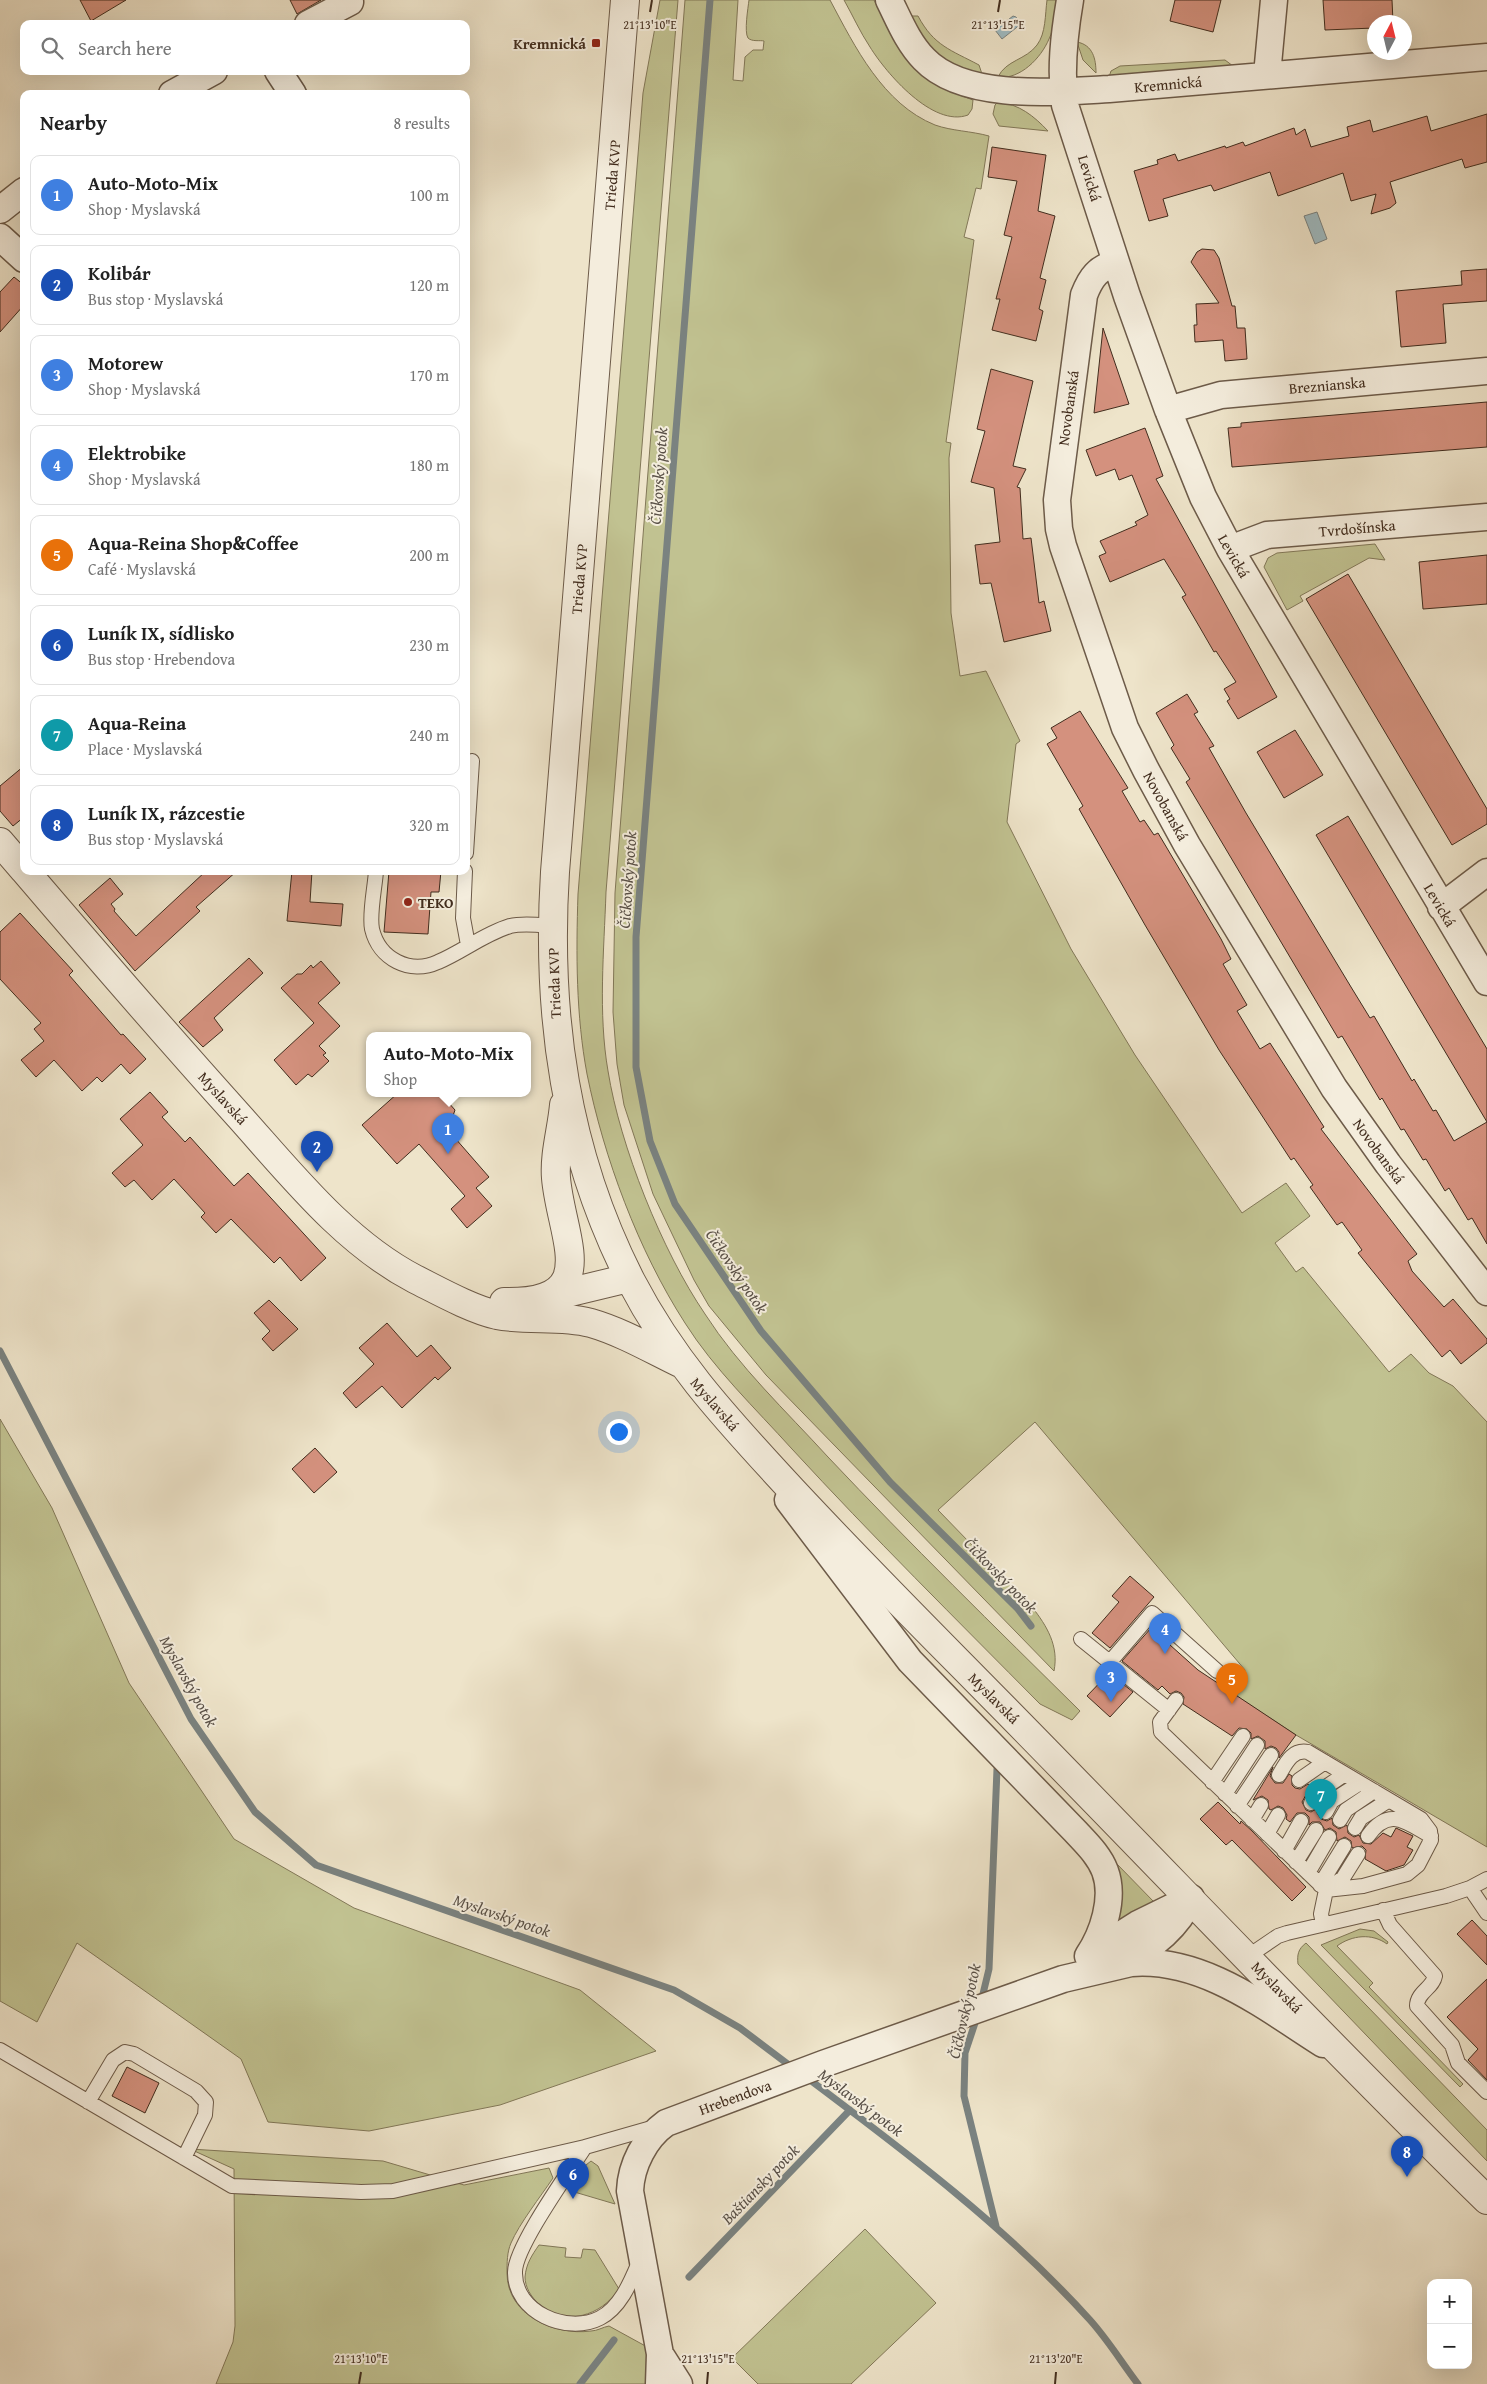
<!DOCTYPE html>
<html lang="en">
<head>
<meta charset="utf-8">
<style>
  body { margin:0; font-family:"Gentium Book Plus",serif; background:#f2f2f2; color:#222 }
  .controls { position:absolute; right:15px; bottom:15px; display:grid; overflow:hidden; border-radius:10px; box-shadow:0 5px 20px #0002 }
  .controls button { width:45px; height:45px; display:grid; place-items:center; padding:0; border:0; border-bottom:1px solid #e0e0e0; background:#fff; color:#222; font:25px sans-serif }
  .compass { position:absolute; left:1367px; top:15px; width:45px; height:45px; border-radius:50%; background:#fff; box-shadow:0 5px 20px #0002; rotate:7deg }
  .you { position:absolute; left:618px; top:1431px; width:18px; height:18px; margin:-12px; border:4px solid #fff; border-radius:50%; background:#1a73e8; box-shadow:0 0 0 8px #1a73e833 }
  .badge { display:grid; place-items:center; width:32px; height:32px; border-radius:50%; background:#111827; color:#fff; font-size:16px; font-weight:700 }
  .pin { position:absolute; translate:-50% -41px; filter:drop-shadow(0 1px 2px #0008) }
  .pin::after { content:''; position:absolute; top:26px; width:18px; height:15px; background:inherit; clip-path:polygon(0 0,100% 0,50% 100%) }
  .popup { position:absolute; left:366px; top:1032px; width:165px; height:65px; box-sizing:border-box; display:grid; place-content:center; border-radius:10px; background:#fff; filter:drop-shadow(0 1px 4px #0005); font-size:16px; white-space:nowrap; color:#767676 }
  .popup b { font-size:19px; color:#222 }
  .popup::after { content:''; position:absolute; left:50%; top:100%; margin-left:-10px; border:10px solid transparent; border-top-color:#fff }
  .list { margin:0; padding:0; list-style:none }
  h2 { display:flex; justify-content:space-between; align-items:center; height:65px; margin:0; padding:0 20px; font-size:21px }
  h2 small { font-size:16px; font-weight:400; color:#767676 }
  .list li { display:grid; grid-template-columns:32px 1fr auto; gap:15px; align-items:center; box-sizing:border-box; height:80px; margin:0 10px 10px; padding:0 10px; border:1px solid #e0e0e0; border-radius:10px }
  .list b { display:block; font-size:19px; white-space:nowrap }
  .list p { margin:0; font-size:16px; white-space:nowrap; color:#767676 }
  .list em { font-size:16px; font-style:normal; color:#767676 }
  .icon { flex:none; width:28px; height:28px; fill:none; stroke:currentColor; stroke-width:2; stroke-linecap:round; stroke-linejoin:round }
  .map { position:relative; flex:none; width:1487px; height:2384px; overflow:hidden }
  .search { position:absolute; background:#fff; box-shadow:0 5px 20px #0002; left:20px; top:20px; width:450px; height:55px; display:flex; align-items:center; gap:12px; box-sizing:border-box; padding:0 18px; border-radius:10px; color:#767676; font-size:19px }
  .panel { position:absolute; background:#fff; box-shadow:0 5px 20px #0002; left:20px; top:90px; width:450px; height:785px; border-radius:10px }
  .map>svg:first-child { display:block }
  .green { fill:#c1c291; stroke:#827858 }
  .water { fill:#9fbbc2; stroke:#7a8280 }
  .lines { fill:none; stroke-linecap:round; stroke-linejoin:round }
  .stream { stroke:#7a8280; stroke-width:7 }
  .building { fill:#d4917e; stroke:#422d1e }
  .service-casing { stroke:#6d5b49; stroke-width:16 }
  .minor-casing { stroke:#6d5b49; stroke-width:29 }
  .tertiary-casing { stroke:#6d5b49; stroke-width:30 }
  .service { stroke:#f4eddd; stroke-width:14 }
  .minor { stroke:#f4eddd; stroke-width:26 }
  .tertiary { stroke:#f4eddd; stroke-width:28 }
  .ticks { fill:none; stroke:#422d1e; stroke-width:2 }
  .poi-dot { fill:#8f2418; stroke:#f4eddd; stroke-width:2 }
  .labels { text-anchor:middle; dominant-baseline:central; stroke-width:4; stroke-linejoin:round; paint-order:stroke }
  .poi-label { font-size:15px; font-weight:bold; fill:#422d1e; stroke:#f4eddd; text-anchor:end }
  .street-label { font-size:15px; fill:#422d1e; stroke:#f4eddd }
  .water-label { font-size:16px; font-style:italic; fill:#595047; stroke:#f4eddd }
  .ticks-label { font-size:12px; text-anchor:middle; fill:#422d1e; stroke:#f4eddd; stroke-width:4; stroke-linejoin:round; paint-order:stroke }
</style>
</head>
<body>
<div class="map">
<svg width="1487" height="2384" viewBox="0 0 1487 2384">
  <rect width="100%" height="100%" fill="#eee4ca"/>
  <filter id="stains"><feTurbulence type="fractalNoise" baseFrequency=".004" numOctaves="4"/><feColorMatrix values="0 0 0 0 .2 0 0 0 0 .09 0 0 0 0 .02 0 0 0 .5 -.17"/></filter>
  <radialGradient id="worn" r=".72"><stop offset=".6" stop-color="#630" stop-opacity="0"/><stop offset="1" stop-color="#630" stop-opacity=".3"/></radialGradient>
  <path class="green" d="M660,0H678L606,892C604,951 598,1013 608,1071C620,1146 662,1251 705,1314C739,1367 786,1411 828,1457C910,1544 995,1627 1080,1711L1072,1720L1040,1704C957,1620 872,1536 792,1449C755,1408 714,1369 685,1323C638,1250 604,1158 587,1074C576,1015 576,954 578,894L643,93Z
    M685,0H738L733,80L743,81L745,57L753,50H763L764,41C760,40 752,42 748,38C744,32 748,8 749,0H830C855,47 883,104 935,125C952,131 971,131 989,136L981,189L976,188L964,237L974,240L946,442L951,443L949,458L951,613L960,676L986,671L1020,741L1016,744L1007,822L1071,949L1135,1055L1242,1213L1286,1183L1310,1216L1275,1243L1296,1272L1303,1267L1389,1372L1411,1354L1429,1373L1453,1386L1487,1422V1847L1296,1735L1233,1694L1245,1670L1035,1422L938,1510L1032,1607C1047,1626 1059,1646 1054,1671L766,1375L709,1306L694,1280L653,1194L624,1105L617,1064L613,1012L615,893Z
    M844,0H874C904,58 909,77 973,100L972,109L968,115C933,128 886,73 870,47C860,32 853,16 844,0Z
    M1047,0H1058C1055,13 1055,27 1049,39C1041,58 1020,80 998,77C1006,60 1026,60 1037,45C1046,33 1045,15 1047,0Z
    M911,16H918C934,46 951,50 979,65L982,74C942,64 929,52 911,16Z
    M1077,42C1093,45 1096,59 1096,73L1083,60Z
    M1225,60L1233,66L1109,77L1111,71L1120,66Z
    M998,102C1019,104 1034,116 1048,131L999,126L993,114L995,105Z
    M1375,544L1385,560L1369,558L1300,596L1303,601L1287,610L1264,567L1268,558L1277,553Z
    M0,1419L52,1508L129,1683L234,1839L354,1908L580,1990L656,2051L500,2105L369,2131L268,2122L241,2059L77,1943L37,2022L0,2001Z
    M1116,1863L1154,1902L1118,1925L1115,1864Z
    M1360,1929L1374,1931L1388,1942L1387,1944C1372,1933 1352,1935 1337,1946L1373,1983L1369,1987L1463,2084L1460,2087L1321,1945Z
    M1306,1943L1487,2130V2161L1298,1964C1297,1955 1298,1949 1306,1943Z
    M190,2149L383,2161L464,2185L549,2168L553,2178C541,2196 519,2224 511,2243C507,2252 507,2263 507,2273C507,2315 554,2336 591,2331C597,2331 603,2327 609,2326L660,2354L659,2384H216L233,2342L235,2326L234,2169Z
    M591,2161L598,2166L615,2204L571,2191L586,2165Z
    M865,2229L936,2303L851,2384H758L732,2358Z
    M539,2245L566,2248L565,2257L581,2258L583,2249L595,2250L619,2289C601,2316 566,2327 539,2304C531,2297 525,2287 525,2277C526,2264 532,2255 539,2245Z"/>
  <path class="water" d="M1013,16L1016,17L1021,24L1002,39L995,30Z
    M1317,212L1327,239L1315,244L1304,216Z"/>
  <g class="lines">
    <path class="stream" d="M710,0L636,937V1067L650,1141L675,1204L761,1331L890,1482L1018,1609L1031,1626
      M0,1351L191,1719L255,1812L316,1865L674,1990L740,2028L793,2068
      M981,2002L989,1969L997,1769
      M977,2017L965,2053L964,2096L996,2226
      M806,2077C906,2152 1006,2227 1090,2320C1108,2340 1122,2363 1138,2384
      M689,2277L850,2110
      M580,2384L614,2340"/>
  </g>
  <path class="building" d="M80,0H126L91,21Z
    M290,0H321L297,14Z
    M1175,0H1221L1213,32L1170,21Z
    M1323,0H1392L1393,22H1374V28L1325,30Z
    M1487,114V162L1465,168L1462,159L1390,182L1396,203L1390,208L1371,214L1376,194L1351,201L1343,173L1278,196L1270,172L1214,191L1211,185L1163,199L1168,216L1149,221L1134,171L1158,164L1157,160L1175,154L1178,161L1225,146L1226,148L1243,142L1245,146L1294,128L1296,135L1305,129L1311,147L1349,136L1347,127L1370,120L1373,132L1427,116L1431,131Z
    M992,147L1046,155L1038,211L1055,216L1040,278L1046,280L1039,309L1043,311L1036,341L992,330L1000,299H996L1012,237L1004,235L1017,181L988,177Z
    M1202,249L1214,250L1219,258L1232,306H1235L1237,328H1245L1247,359L1225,361L1223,340L1195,342L1194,325H1197L1196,304L1219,303L1191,262L1197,252Z
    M1487,269V301L1443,304L1446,343L1401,347L1396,291L1462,285L1461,271Z
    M14,277L24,285V305L0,332V292Z
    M1103,328L1129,404L1094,413Z
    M991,369L1033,381L1013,466L1026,469L1017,487L1020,488L1023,539L1031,538L1039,603L1044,601L1051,631L1004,642L991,583L980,584L975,545L1000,542L994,488L971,482L985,431L977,429Z
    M1487,402V447L1232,467L1228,428L1241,427V423Z
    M1145,428L1163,476L1156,479L1277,697L1238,719L1227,701L1230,699L1224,689L1236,682L1216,651L1214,652L1199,626L1182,597L1186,595L1164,559L1110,582L1099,556L1106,553L1100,541L1137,525L1135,522L1148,515L1132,475L1119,480L1115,469L1096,476L1086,450Z
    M1487,555V604L1423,609L1419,562Z
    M1348,574L1487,809V824L1452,845L1306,599Z
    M1187,694L1198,712L1194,714L1214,746L1209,748L1246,813L1351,987L1370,1018L1374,1016L1412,1081L1414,1079L1433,1111L1436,1110L1454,1141L1487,1122V1244L1472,1218L1468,1220L1449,1188L1445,1191L1426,1159L1423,1160L1404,1129L1401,1130L1382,1098L1380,1100L1342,1036L1338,1038L1186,782L1190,779L1171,748L1174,745L1156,713Z
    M1080,711L1128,788L1122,791L1140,822L1144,820L1154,835L1158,833L1221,939L1231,959L1223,964L1247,1005L1237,1011L1260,1049L1270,1043L1324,1127L1321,1129L1417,1254L1408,1261L1412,1271L1444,1307L1453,1299L1487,1339V1343L1461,1364L1450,1350L1442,1357L1358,1253L1362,1250L1342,1222L1337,1225L1310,1187L1313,1185L1294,1158L1291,1160L1219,1050L1145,925L1079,809L1083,806L1047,744L1057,738L1051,728Z
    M1295,730L1323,775L1284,798L1257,752Z
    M24,766V817L13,826L0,811V786Z
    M1348,816L1487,1049V1122L1316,835Z
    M206,871H237L196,907L200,911L135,971L79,905L110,878L123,894L111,904L115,909L114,911L136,936Z
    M292,871H312L310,902L343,904L341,926L287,921Z
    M389,871H441L439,892H431L428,934L384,932Z
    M20,913L73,971L69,975L121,1035L123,1034L146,1059L130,1074L121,1064L102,1082L97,1077L82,1091L54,1060L36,1077L21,1060L44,1041L34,1029L41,1023L0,979V932Z
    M249,958L263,973L214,1018L223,1030L203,1047L179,1022Z
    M321,961L340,983L318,1003L340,1026L319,1046L326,1053L323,1055L329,1061L312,1077L308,1074L296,1085L274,1060L314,1023L281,988L297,974H302L311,965L313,968Z
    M150,1092L168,1112L162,1117L185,1142L190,1137L234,1186L248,1173L326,1258L301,1281L280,1257L274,1263L231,1219L216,1233L201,1217L205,1213L174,1179L152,1200L134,1180L125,1187L112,1173L143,1145L120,1119Z
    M398,1093H440L455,1110L448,1130L489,1177L476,1188L492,1206L467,1228L451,1209L465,1196L419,1144L397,1164L362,1125Z
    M269,1300L298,1329L273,1351L262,1339L270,1331L254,1313Z
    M387,1323L417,1357L431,1345L451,1368L438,1380L435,1377L402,1408L382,1386L356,1408L343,1393L374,1364L359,1348Z
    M315,1448L337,1472L314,1493L292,1469Z
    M1130,1576L1154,1597L1110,1648L1092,1633L1119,1602L1112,1596Z
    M1151,1628L1198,1670L1296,1735L1279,1758V1752L1276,1748L1271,1746L1265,1749V1741L1258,1736L1251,1739V1733L1247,1729L1239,1728L1232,1736L1183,1704L1184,1697L1181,1693L1176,1691L1170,1694L1162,1686L1158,1690L1122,1661Z
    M1109,1673L1133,1692L1110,1717L1087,1696Z
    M1273,1767L1270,1776L1275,1783H1283L1289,1774L1292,1776V1785L1295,1788L1300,1789L1308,1784L1311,1786L1302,1802L1306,1810L1311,1812L1318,1808L1317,1813L1321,1819L1327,1821L1332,1818L1333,1825L1339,1829L1347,1825L1348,1833L1354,1837L1359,1835L1363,1843L1371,1844L1383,1833L1391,1837L1396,1828L1413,1836L1407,1847L1413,1850L1404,1865L1386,1871L1365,1859L1366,1850L1362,1846L1352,1848L1351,1841L1345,1837L1337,1841L1336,1832L1330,1828L1325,1830L1320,1822H1312L1309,1825V1817L1305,1813H1297L1290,1822L1286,1819L1287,1815L1283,1808L1278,1806L1271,1810L1269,1809L1268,1800L1262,1796L1253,1800Z
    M1218,1802L1240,1824L1241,1821L1252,1831L1306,1887L1292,1901L1232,1840L1226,1845L1200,1819Z
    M1472,1920L1487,1936V1965L1457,1934Z
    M1487,1979V2080L1468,2060L1478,2049L1447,2017Z
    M127,2067L159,2083L145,2113L112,2096Z"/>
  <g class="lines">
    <g class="service-casing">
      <path id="service" d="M466,853L472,761
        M376,871C375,887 369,914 372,929C379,959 410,975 438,962C462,952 484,934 510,926C523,923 539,925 552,926
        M465,871L463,918L468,945
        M1081,1639L1169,1710
        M1109,1663L1152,1613L1217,1671
        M1176,1700L1160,1722L1161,1732L1326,1890L1363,1886L1407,1874L1418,1865L1431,1840L1430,1831L1421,1819L1345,1774L1317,1793L1311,1803
        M1279,1775C1286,1763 1292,1749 1308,1752L1345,1774
        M1299,1780L1325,1762
        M1212,1782L1243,1736
        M1225,1794L1257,1745
        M1237,1806L1271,1755
        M1326,1812L1332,1801L1360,1783
        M1252,1820L1261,1805
        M1340,1820L1346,1810L1374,1791
        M1355,1828L1361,1818L1389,1800
        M1267,1834L1278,1815
        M1368,1836C1389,1806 1406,1822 1431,1836
        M1284,1851L1301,1821
        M1296,1862L1316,1830
        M1308,1873L1329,1837
        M1320,1885L1344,1846
        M1470,1888L1487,1913
        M1383,1910L1390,1925L1435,1976C1433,1988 1417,1992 1417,2006L1452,2045L1458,2063L1487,2092
        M1323,1924L1321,1914L1326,1890L1343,1878L1358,1854
        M1247,1957L1278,1936L1287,1933L1446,1896L1470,1888L1487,1879
        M0,2050L232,2186L361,2192L393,2191L585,2147
        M88,2102L113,2060L125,2052L134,2054L196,2091L206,2102L205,2115L184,2158
        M640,2260C631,2281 621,2307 600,2318C567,2335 514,2312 515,2272C515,2247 569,2172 585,2147L655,2127"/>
    </g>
    <g class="minor-casing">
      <path id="minor" d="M889,0C899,20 908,43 924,59C964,101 1056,92 1109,89L1487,57
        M1070,0C1064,35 1060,70 1065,105L1127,296L1168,410L1203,497L1230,549L1487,982
        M308,24L350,2
        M278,71L293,94
        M1267,75L1274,0
        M172,94L214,71
        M0,210L24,191
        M0,237L24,259
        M1116,263C1098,268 1091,277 1084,295L1057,500L1059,529L1063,546L1125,728L1146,770L1187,845L1334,1088L1388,1164L1487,1292
        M1168,410L1221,395L1487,371
        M1230,549L1267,535L1487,517
        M1441,907L1487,872
        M788,1500L910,1661L1075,1831C1086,1843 1099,1855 1105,1871C1115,1898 1103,1934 1088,1956
        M1089,1955L1138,1924L1191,1898
        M1122,1962C1152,1948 1177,1928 1191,1898
        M660,2354L679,2384
        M659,2384L660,2354L630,2191C631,2165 645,2138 666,2123L823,2064L1063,1979L1131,1963C1203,1957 1266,2008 1323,2044"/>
    </g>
    <g class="tertiary-casing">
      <path id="tertiary" d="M625,0L555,872C546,1015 565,1152 631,1281C671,1358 721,1413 779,1476C847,1550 919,1622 990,1694C1156,1862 1318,2035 1487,2200
        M0,842L24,870
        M25,871C95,953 166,1035 238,1115C291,1174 344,1242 415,1279C439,1291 471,1309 497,1315C528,1321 561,1315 591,1323C622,1332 651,1349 680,1363
        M546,1298L629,1278
        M504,1302C605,1304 561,1238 556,1178C554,1154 562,1129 564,1105"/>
    </g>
    <use href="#service" class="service"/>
    <use href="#minor" class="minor"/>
    <use href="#tertiary" class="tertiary"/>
  </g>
  <path class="ticks" d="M650,12L652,0M998,12L1000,0M359,2384L361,2372M707,2384L708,2372M1055,2384L1056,2372"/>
  <g class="poi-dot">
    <rect x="591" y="38" width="10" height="10" rx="2.5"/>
    <circle cx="408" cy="902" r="5"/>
  </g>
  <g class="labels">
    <g class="poi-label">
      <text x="586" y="43">Kremnická</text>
      <text x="418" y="902" text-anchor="start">TEKO</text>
    </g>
    <g class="street-label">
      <text transform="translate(1168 84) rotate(-5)">Kremnická</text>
      <text transform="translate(612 175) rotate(-85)">Trieda KVP</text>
      <text transform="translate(1090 178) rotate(73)">Levická</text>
      <text transform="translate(1327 385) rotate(-5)">Breznianska</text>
      <text transform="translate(1068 408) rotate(-82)">Novobanská</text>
      <text transform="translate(1357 528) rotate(-5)">Tvrdošínska</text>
      <text transform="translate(1234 556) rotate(60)">Levická</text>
      <text transform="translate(579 579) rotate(-85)">Trieda KVP</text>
      <text transform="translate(1166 806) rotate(61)">Novobanská</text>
      <text transform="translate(1440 905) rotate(59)">Levická</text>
      <text transform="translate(554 983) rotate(-92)">Trieda KVP</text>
      <text transform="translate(223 1098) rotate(48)">Myslavská</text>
      <text transform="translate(1379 1151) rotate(54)">Novobanská</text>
      <text transform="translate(715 1404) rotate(49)">Myslavská</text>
      <text transform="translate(994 1698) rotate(45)">Myslavská</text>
      <text transform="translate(1277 1987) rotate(46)">Myslavská</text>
      <text transform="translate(735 2097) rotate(-20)">Hrebendova</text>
    </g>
    <g class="water-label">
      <text transform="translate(658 476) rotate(-86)">Čičkovský potok</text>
      <text transform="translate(627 880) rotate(-86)">Čičkovský potok</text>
      <text transform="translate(737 1271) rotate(56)">Čičkovský potok</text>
      <text transform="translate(1001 1575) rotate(46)">Čičkovský potok</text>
      <text transform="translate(189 1681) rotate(61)">Myslavský potok</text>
      <text transform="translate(502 1915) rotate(19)">Myslavský potok</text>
      <text transform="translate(964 2011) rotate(-77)">Čičkovský potok</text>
      <text transform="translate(861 2102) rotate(37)">Myslavský potok</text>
      <text transform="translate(760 2184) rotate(-46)">Baštiansky potok</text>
    </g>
  </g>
  <g class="ticks-label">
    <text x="650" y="29">21°13'10"E</text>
    <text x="998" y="29">21°13'15"E</text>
    <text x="361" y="2363">21°13'10"E</text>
    <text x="708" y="2363">21°13'15"E</text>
    <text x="1056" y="2363">21°13'20"E</text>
  </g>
  <rect width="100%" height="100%" filter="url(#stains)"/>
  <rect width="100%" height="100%" fill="url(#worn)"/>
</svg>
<div class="controls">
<button>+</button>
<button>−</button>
</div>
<svg class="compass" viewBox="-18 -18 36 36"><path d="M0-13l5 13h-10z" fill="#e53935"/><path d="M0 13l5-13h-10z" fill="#767676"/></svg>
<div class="you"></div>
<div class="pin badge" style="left:448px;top:1154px;background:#3f7fe0">1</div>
<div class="popup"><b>Auto-Moto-Mix</b>Shop</div>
<div class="pin badge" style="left:317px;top:1172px;background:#1a4fb4">2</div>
<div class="pin badge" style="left:1111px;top:1702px;background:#3f7fe0">3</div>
<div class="pin badge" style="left:1165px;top:1654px;background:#3f7fe0">4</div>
<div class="pin badge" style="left:1232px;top:1704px;background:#e8710a">5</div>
<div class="pin badge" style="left:573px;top:2199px;background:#1a4fb4">6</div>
<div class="pin badge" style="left:1321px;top:1820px;background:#0f9aa8">7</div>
<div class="pin badge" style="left:1407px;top:2177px;background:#1a4fb4">8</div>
<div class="search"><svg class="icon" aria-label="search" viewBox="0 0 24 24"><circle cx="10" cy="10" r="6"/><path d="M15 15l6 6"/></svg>Search here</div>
<section class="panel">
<h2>Nearby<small>8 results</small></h2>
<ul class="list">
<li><span class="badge" style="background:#3f7fe0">1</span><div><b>Auto-Moto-Mix</b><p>Shop · Myslavská</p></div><em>100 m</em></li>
<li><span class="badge" style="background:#1a4fb4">2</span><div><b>Kolibár</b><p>Bus stop · Myslavská</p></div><em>120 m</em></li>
<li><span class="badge" style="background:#3f7fe0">3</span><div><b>Motorew</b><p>Shop · Myslavská</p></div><em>170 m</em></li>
<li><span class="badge" style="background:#3f7fe0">4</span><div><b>Elektrobike</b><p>Shop · Myslavská</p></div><em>180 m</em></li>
<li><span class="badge" style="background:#e8710a">5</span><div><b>Aqua-Reina Shop&amp;Coffee</b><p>Café · Myslavská</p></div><em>200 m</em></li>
<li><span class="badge" style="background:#1a4fb4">6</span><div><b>Luník IX, sídlisko</b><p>Bus stop · Hrebendova</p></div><em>230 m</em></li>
<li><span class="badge" style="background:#0f9aa8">7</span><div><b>Aqua-Reina</b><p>Place · Myslavská</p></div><em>240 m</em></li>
<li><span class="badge" style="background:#1a4fb4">8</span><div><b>Luník IX, rázcestie</b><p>Bus stop · Myslavská</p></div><em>320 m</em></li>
</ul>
</section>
</div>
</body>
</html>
